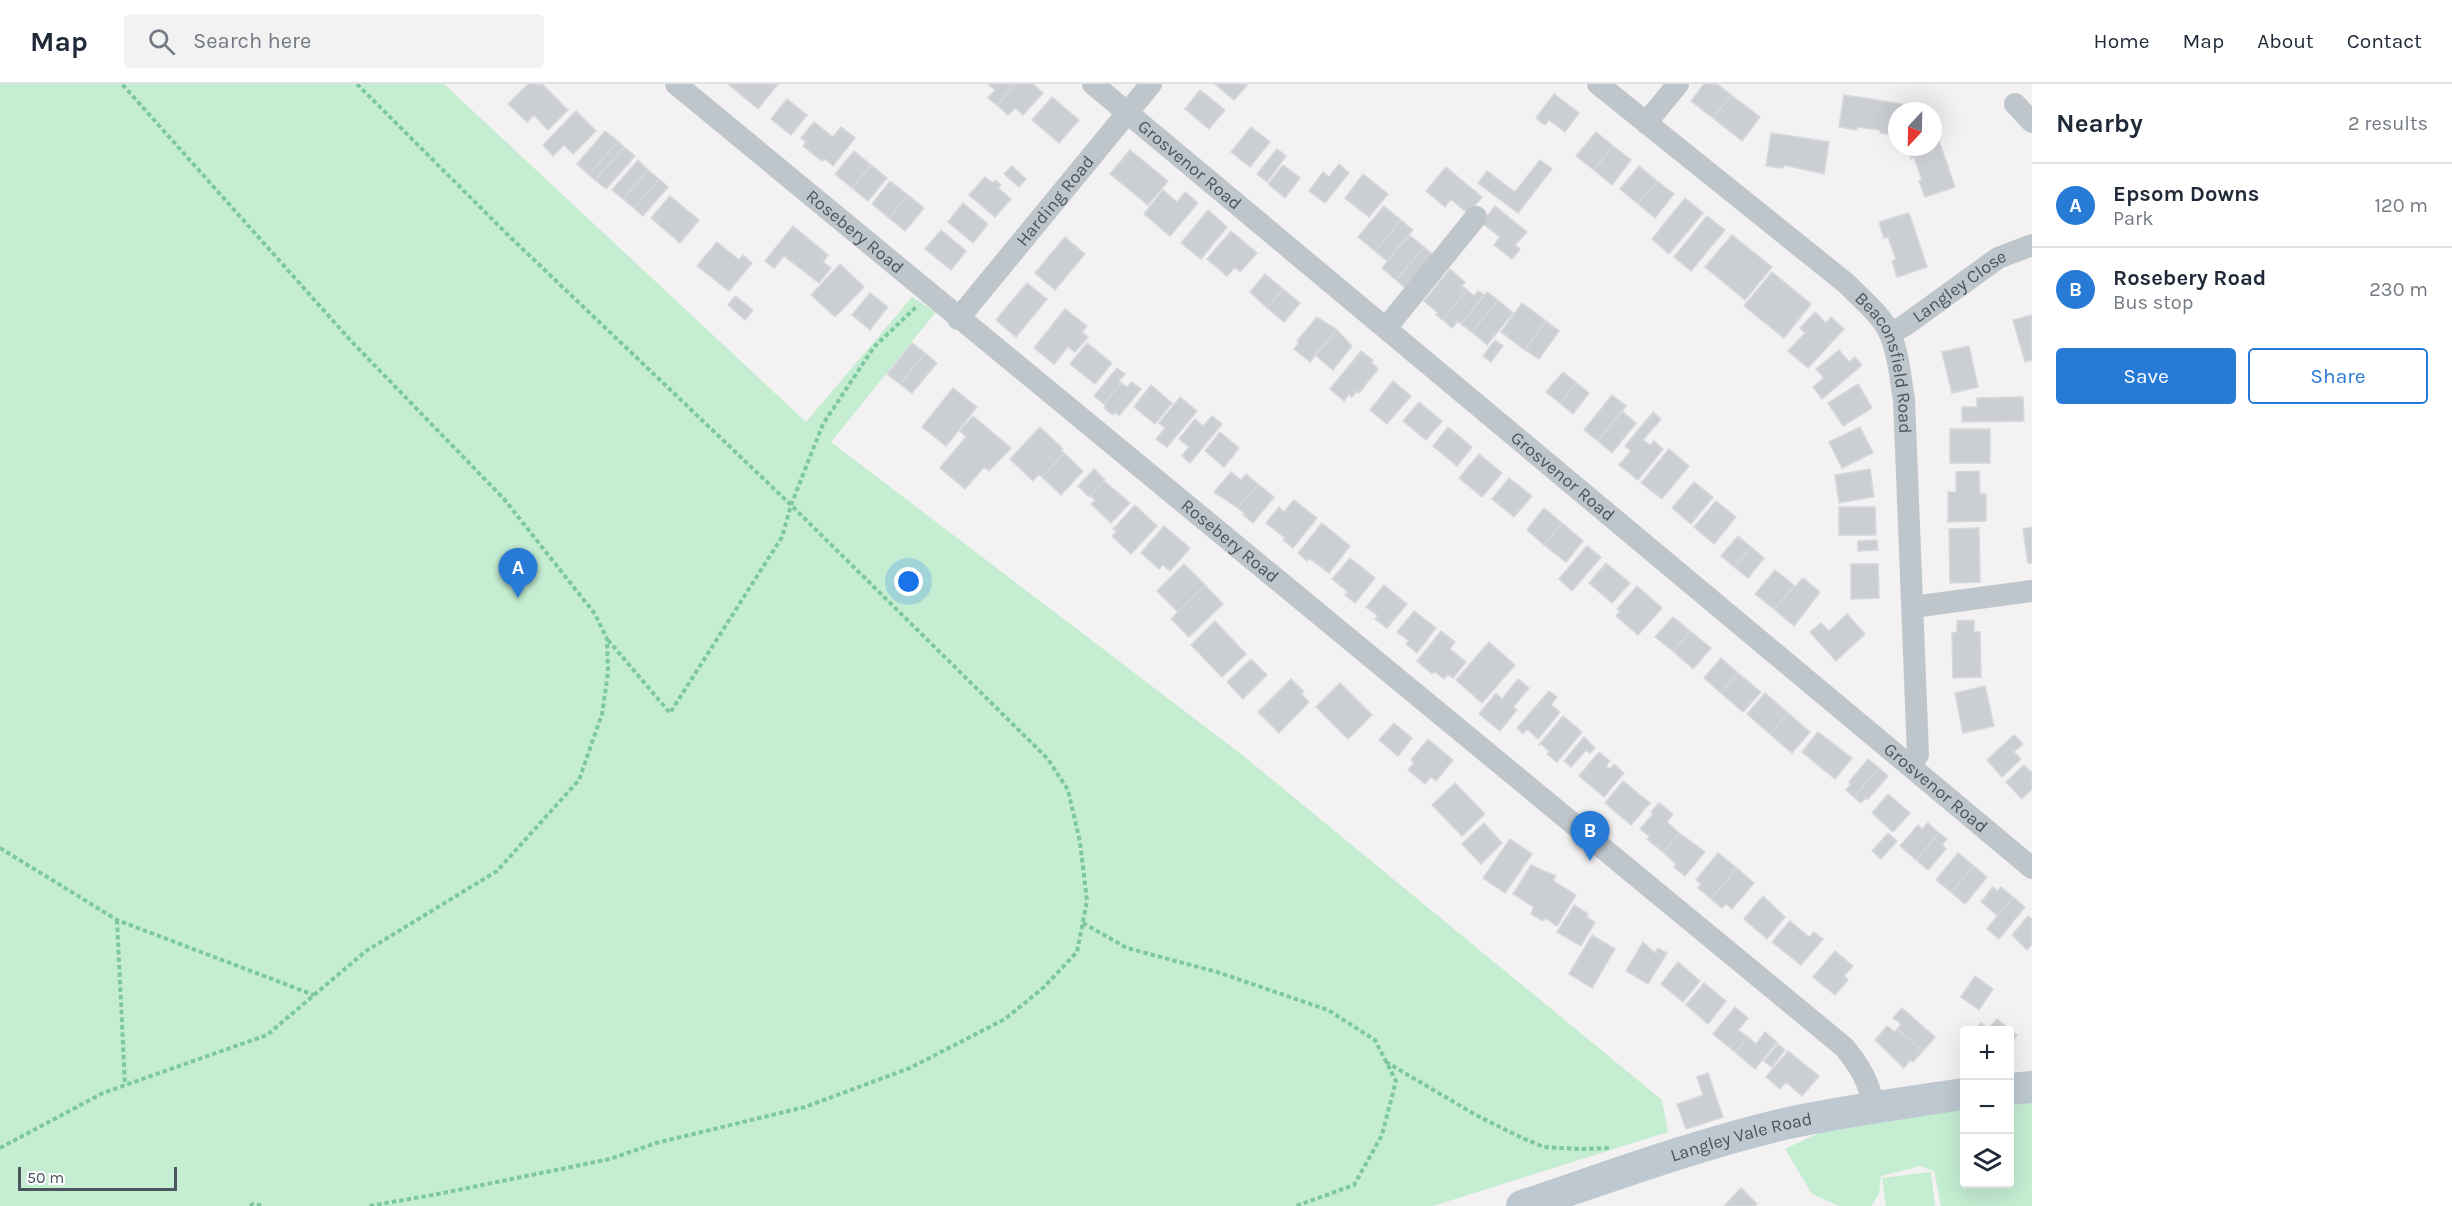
<!DOCTYPE html>
<html lang="en">
<head>
<meta charset="utf-8">
<style>
  body { margin:0; font-family:Karla,sans-serif; background:#f2f2f3; color:#1f2937 }
  .controls { position:absolute; right:18px; bottom:18px; display:grid; overflow:hidden; border-radius:6px; box-shadow:0 6px 24px #0002 }
  .controls button { width:54px; height:54px; display:grid; place-items:center; padding:0; border:0; border-bottom:2px solid #e0e1e3; background:#fff; color:#1f2937; font:30px sans-serif }
  .compass { position:absolute; left:1888px; top:18px; width:54px; height:54px; border-radius:50%; background:#fff; box-shadow:0 6px 24px #0002; rotate:202deg }
  .scale { position:absolute; left:18px; bottom:15px; width:159px; box-sizing:border-box; padding-left:6px; border:3px solid #4a555d; border-top:0; font-size:16px; line-height:21px; white-space:nowrap; color:#4a555d; -webkit-text-stroke:4px #fff; paint-order:stroke }
  .you { position:absolute; left:909px; top:498px; width:21px; height:21px; margin:-15px; border:4px solid #fff; border-radius:50%; background:#1a73e8; box-shadow:0 0 0 9px #1a73e833 }
  .badge { display:grid; place-items:center; width:39px; height:39px; border-radius:50%; background:#277bd7; color:#fff; font-size:20px; font-weight:700 }
  .pin { position:absolute; translate:-50% -50px; filter:drop-shadow(0 2px 3px #0008) }
  .pin::after { content:''; position:absolute; top:32px; width:21px; height:18px; background:inherit; clip-path:polygon(0 0,100% 0,50% 100%) }
  .list { margin:0; padding:0; list-style:none }
  h2 { display:flex; justify-content:space-between; align-items:center; height:78px; margin:0; padding:0 24px; font-size:26px }
  h2 small { font-size:20px; font-weight:400; color:#747a83 }
  .list li { display:grid; grid-template-columns:39px 1fr auto; gap:18px; align-items:center; box-sizing:border-box; height:84px; padding:0 24px; border-top:2px solid #e0e1e3 }
  .list b { display:block; font-size:22px; white-space:nowrap }
  .list p { margin:0; font-size:20px; white-space:nowrap; color:#747a83 }
  .list em { font-size:20px; font-style:normal; color:#747a83 }
  .actions { display:flex; gap:12px; padding:18px 24px }
  .actions a { flex:1; padding:14px 0; border:2px solid #277bd7; border-radius:6px; text-align:center; font-size:21px; color:#277bd7 }
  .actions .main { background:#277bd7; color:#fff }
  .icon { flex:none; width:33px; height:33px; fill:none; stroke:currentColor; stroke-width:2; stroke-linecap:round; stroke-linejoin:round }
  .map { position:relative; flex:none; width:2032px; height:1122px; overflow:hidden }
  header { display:flex; align-items:center; gap:36px; box-sizing:border-box; height:84px; padding:0 30px; background:#fff; border-bottom:2px solid #e0e1e3 }
  header strong { font-size:28px }
  nav { display:flex; gap:33px; margin-inline-start:auto; font-size:21px }
  .search { width:420px; height:54px; background:#f2f2f3; display:flex; align-items:center; gap:15px; box-sizing:border-box; padding:0 21px; border-radius:6px; color:#747a83; font-size:22px }
  main { display:flex }
  aside { flex:1; background:#fff }
  .map>svg:first-child { display:block }
  .green { fill:#c4edd2 }
  .building { fill:#cbced3; stroke:#d6d8dc; stroke-width:1.5 }
  .lines { fill:none; stroke-linecap:round; stroke-linejoin:round }
  .path { stroke:#7ec8a1; stroke-width:4; stroke-dasharray:4.5 3; stroke-linecap:butt }
  .street { stroke:#bec6cc; stroke-width:22 }
  .secondary { stroke:#bec8d1; stroke-width:32 }
  .labels { text-anchor:middle; dominant-baseline:central; stroke-width:4.5; stroke-linejoin:round; paint-order:stroke }
  .street-label { font-size:18px; fill:#4a555d; stroke:#fff }
</style>
</head>
<body>
<header>
<strong>Map</strong>
<div class="search"><svg class="icon" aria-label="search" viewBox="0 0 24 24"><circle cx="10" cy="10" r="6"/><path d="M15 15l6 6"/></svg>Search here</div>
<nav><a>Home</a><a>Map</a><a>About</a><a>Contact</a></nav>
</header>
<main>
<div class="map">
<svg width="2032" height="1122" viewBox="0 0 2032 1122">
  <rect width="100%" height="100%" fill="#f3f1f1"/>
  <path class="green" d="M0,0H444L806,338L912,213L936,228L831,358L1241,670L1662,1016L1668,1048L1433,1122H0Z
    M2032,1017V1122H1941L1934,1087L1920,1082L1881,1092L1879,1110L1871,1122H1839L1812,1110L1785,1065L1827,1045L1964,1024V1100H2010V1020Z
    M1931,1088L1935,1122H1886L1882,1094Z"/>
  <path class="building" d="M528,0H542L568,26L548,46L534,31L527,38L508,20Z
    M728,0H778L758,25Z
    M988,0H1015L997,21L988,14L995,6Z
    M1015,0H1033L1043,9L1023,31L1015,24L1008,31L997,21Z
    M1215,0H1248L1234,16Z
    M1704,0H1717L1731,11L1713,34L1691,17Z
    M1200,6L1225,26L1209,45L1185,25Z
    M1554,10L1579,29L1565,48L1549,36L1545,41L1536,34Z
    M1731,11L1760,33L1742,57L1713,34Z
    M1844,11L1902,20L1901,27H1897V52L1880,49L1881,46L1857,43V46L1839,43Z
    M1052,13L1079,36L1059,59L1032,36Z
    M787,15L807,31L791,51L771,35Z
    M576,27L596,47L573,70L564,61L553,72L543,61Z
    M814,38L833,53L841,43L855,54L833,82L825,75L822,77L803,62L806,58L801,54Z
    M1251,43L1270,58L1250,83L1231,68Z
    M605,47L618,57L589,91L577,80Z
    M1596,48L1613,62L1594,86L1576,72Z
    M1936,48L1955,103L1925,113L1919,97L1922,96L1914,73L1911,75L1907,63H1933V49Z
    M1771,49L1829,58L1824,90L1784,81L1783,84L1766,82Z
    M618,57L624,63L595,96L589,91Z
    M1613,62L1631,76L1612,101L1594,86Z
    M624,63L635,72L606,105L595,96Z
    M1277,65L1286,72L1267,98L1257,90Z
    M1130,66L1168,97L1148,121L1110,90Z
    M854,67L871,81L852,104L835,90Z
    M638,76L648,86L623,115L612,106Z
    M1540,76L1552,85L1518,129L1478,99L1487,87L1515,108Z
    M1339,80L1349,89L1325,119L1309,107L1323,88L1329,93Z
    M871,81L887,94L868,117L852,104Z
    M1283,81L1300,94L1285,114L1268,100Z
    M1012,82L1026,95L1019,103L1004,90Z
    M1639,82L1657,97L1638,120L1620,105Z
    M1446,83L1482,113L1468,130L1451,115L1445,123L1426,107Z
    M648,86L659,95L634,124L623,115Z
    M1363,90L1388,110L1369,133L1345,114Z
    M985,93L993,99L995,96L1001,101L998,104L1011,115L995,133L969,111Z
    M659,95L668,103L643,132L634,124Z
    M890,97L908,111L889,134L872,120Z
    M1657,97L1674,110L1655,134L1638,120Z
    M1163,106L1177,118L1185,108L1198,119L1170,152L1144,130Z
    M908,111L924,124L905,147L889,134Z
    M670,112L699,136L680,159L651,134Z
    M1685,114L1703,129L1669,170L1652,155Z
    M963,119L988,140L973,159L948,138Z
    M1384,122L1401,136L1375,167L1358,153Z
    M1495,122L1527,148L1515,161L1520,165L1512,175L1494,161L1500,153L1482,139Z
    M1208,126L1227,143L1201,175L1181,159Z
    M1909,129L1927,183L1897,193L1892,177L1896,175L1888,153L1884,154L1879,138Z
    M1707,132L1725,146L1691,187L1674,173Z
    M1401,136L1413,146L1387,177L1375,167Z
    M793,142L828,171L823,178L831,184L819,199L784,172L774,184L765,177Z
    M941,146L966,167L951,186L925,165Z
    M1231,147L1257,169L1240,188L1235,183L1227,192L1207,175Z
    M1409,151L1424,163L1396,196L1382,184Z
    M1732,151L1772,183L1745,216L1705,183Z
    M1065,153L1085,170L1055,206L1035,189Z
    M717,158L739,176L743,171L752,179L729,207L697,182Z
    M1424,163L1439,176L1411,209L1396,196Z
    M840,180L864,203L835,233L811,211Z
    M1450,185L1465,198L1462,202L1467,206L1443,236L1436,231L1438,229L1424,217Z
    M1772,188L1811,220L1784,254L1744,222Z
    M1265,190L1283,205L1267,224L1250,208Z
    M1027,199L1047,215L1016,253L996,236Z
    M1283,205L1300,219L1284,238L1267,224Z
    M1467,206L1474,212L1478,207L1484,211L1461,240L1458,237L1452,244L1443,236Z
    M1487,208L1498,216L1472,248L1461,240Z
    M870,209L888,223L870,246L852,231Z
    M735,212L753,226L745,236L728,221Z
    M1498,216L1513,229L1487,261L1472,248Z
    M1522,219L1546,237L1525,266L1501,248Z
    M1065,225L1087,242L1082,248L1088,253L1075,268L1068,263L1054,280L1034,264Z
    M1815,228L1826,239L1831,233L1844,245L1808,284L1788,267L1805,249L1800,244Z
    M2032,231V276L2025,278L2013,236Z
    M1317,233L1337,246L1310,278L1294,265L1299,259L1297,257Z
    M1546,237L1559,247L1539,275L1525,266Z
    M1337,246L1352,262L1333,286L1315,271Z
    M1495,256L1503,262L1491,278L1483,272Z
    M912,259L925,269L900,300L887,290Z
    M1087,259L1112,279L1095,300L1070,280Z
    M1969,262L1978,303L1952,309L1942,268Z
    M1839,266L1849,278L1855,273L1862,281L1822,315L1813,303L1824,294L1816,285Z
    M1361,267L1373,276L1371,278L1378,285L1359,309L1357,307L1352,313L1349,310L1344,317L1330,305Z
    M925,269L937,279L912,309L900,300Z
    M1117,284L1125,290L1119,297L1121,299L1104,320L1094,312Z
    M1563,288L1577,299L1560,319L1546,308Z
    M1393,297L1411,312L1387,340L1370,326Z
    M1132,298L1141,305L1119,332L1115,328L1113,331L1104,324L1106,322L1104,320L1121,299L1127,303Z
    M1577,299L1589,309L1573,330L1560,319Z
    M1858,300L1872,324L1843,342L1828,319Z
    M1151,301L1172,319L1155,340L1134,323Z
    M953,304L977,323L946,362L922,343Z
    M1612,311L1626,322L1598,357L1584,346Z
    M1180,313L1197,327L1167,363L1156,355L1165,344L1159,339Z
    M2023,313L2024,337L1962,338V323H1977V314Z
    M1419,318L1442,337L1426,356L1403,337Z
    M1622,327L1636,339L1612,369L1598,357Z
    M1653,328L1661,335L1643,356L1650,361L1654,357L1663,365L1638,396L1619,381L1631,367L1625,362Z
    M973,332L1011,364L989,387L984,383L965,405L940,384L966,353L960,347Z
    M1212,332L1222,340L1190,379L1182,372L1189,363L1179,355L1195,335L1203,342Z
    M1040,343L1063,365L1061,367L1064,369L1042,393L1039,390L1033,397L1010,375Z
    M1448,343L1472,363L1457,382L1433,362Z
    M1860,343L1873,369L1842,384L1829,358Z
    M1950,345H1990V379H1950Z
    M1220,348L1239,364L1224,383L1205,367Z
    M1669,365L1689,382L1662,415L1641,399Z
    M1064,369L1083,387L1061,411L1042,393Z
    M1479,370L1502,389L1482,413L1459,394Z
    M1094,385L1105,396L1089,413L1078,402Z
    M1870,385L1874,413L1839,419L1835,391Z
    M1979,387L1980,410H1986V437L1948,438V408H1956V388Z
    M1231,388L1241,396L1246,390L1258,400L1238,424L1214,408Z
    M1509,394L1532,412L1514,433L1492,415Z
    M1104,397L1130,419L1111,439L1091,420L1095,416L1090,412Z
    M1694,398L1713,413L1691,440L1672,424Z
    M1258,400L1274,413L1253,439L1243,431L1245,430L1238,424Z
    M1294,416L1317,434L1293,464L1283,456L1285,454L1266,439L1279,423L1284,428Z
    M1716,417L1736,433L1714,460L1694,443Z
    M1135,421L1157,442L1131,470L1112,452L1117,447L1113,445Z
    M1839,423H1875L1876,451H1839Z
    M1544,424L1562,439L1544,461L1527,446Z
    M1322,439L1350,462L1329,489L1309,474L1307,477L1298,469Z
    M1562,439L1583,457L1566,478L1544,461Z
    M1164,442L1190,464L1170,487L1163,481L1159,485L1141,469Z
    M2032,443V479H2028L2023,445Z
    M1979,444L1980,498L1950,499L1949,445Z
    M1738,452L1751,463L1734,483L1721,472Z
    M1877,456L1878,466L1858,467V457Z
    M1587,462L1601,473L1572,507L1559,495Z
    M1751,463L1764,474L1748,494L1734,483Z
    M1350,474L1375,494L1355,519L1345,511L1348,508L1332,495Z
    M1606,479L1630,499L1612,519L1589,499Z
    M1184,480L1205,501L1178,528L1157,507Z
    M1851,480H1878L1879,514L1851,515Z
    M1775,486L1795,502L1774,525L1755,510Z
    M1803,494L1820,508L1794,542L1774,525Z
    M1205,501L1223,520L1189,553L1171,535Z
    M1384,501L1407,520L1387,544L1375,535L1378,532L1366,523Z
    M1637,502L1662,524L1638,551L1616,532L1620,527L1617,525Z
    M1414,527L1436,544L1417,569L1406,560L1409,557L1397,548Z
    M1847,530L1865,550L1836,577L1810,548L1821,539L1829,547Z
    M1673,533L1690,547L1673,567L1655,553Z
    M1974,536V548H1980L1981,593L1953,594L1952,549L1957,548V537Z
    M1215,537L1246,570L1222,593L1191,561Z
    M1441,547L1455,558L1450,565L1466,578L1453,594L1448,590L1444,595L1434,587L1432,590L1417,577Z
    M1690,547L1711,564L1693,585L1673,567Z
    M1489,558L1515,581L1482,619L1456,596Z
    M1721,574L1738,589L1721,609L1704,594Z
    M1251,575L1267,591L1243,615L1227,598Z
    M1738,589L1761,608L1743,628L1721,609Z
    M1291,595L1304,608L1301,610L1309,618L1279,649L1258,628Z
    M1518,595L1529,604L1513,623L1517,626L1500,647L1479,630L1496,609L1502,615Z
    M1340,599L1372,631L1348,655L1316,623Z
    M1985,602L1994,642L1963,649L1955,609Z
    M1549,607L1557,613L1551,621L1560,628L1538,655L1527,645L1523,650L1517,644Z
    M1765,609L1788,629L1770,650L1747,630Z
    M1788,629L1810,648L1792,669L1770,650Z
    M1563,632L1582,648L1557,678L1547,670L1549,667L1541,660L1538,662Z
    M1394,639L1412,654L1398,672L1379,656Z
    M1818,648L1852,674L1835,695L1802,668Z
    M2014,651L2023,660L2014,668L2021,675L2002,693L1987,676Z
    M1584,653L1595,664L1590,669L1586,666L1571,683L1564,677Z
    M1428,655L1453,676L1436,697L1431,693L1425,700L1408,686L1414,679L1411,676Z
    M1599,668L1610,677L1606,682L1610,685L1614,680L1624,689L1604,713L1579,692Z
    M1868,675L1879,684L1854,713L1846,706L1851,700L1849,698Z
    M2024,681L2031,688L2032,687V705L2022,715L2006,698Z
    M1879,684L1888,692L1868,715L1866,714L1861,719L1854,713Z
    M1623,697L1650,719L1631,741L1605,719Z
    M1455,699L1485,730L1462,752L1432,721Z
    M1888,710L1910,729L1893,748L1872,729Z
    M1659,719L1673,730L1667,738L1679,749L1663,768L1647,755L1650,753L1640,745L1653,730L1651,728Z
    M1484,739L1502,759L1481,780L1462,760Z
    M1928,739L1939,749L1916,776L1900,762L1918,741L1922,745Z
    M1679,749L1705,768L1685,792L1674,783L1676,780L1663,768Z
    M1888,749L1897,757L1881,775L1872,767Z
    M1939,749L1947,755L1942,761L1946,765L1928,786L1916,776Z
    M1510,755L1532,770L1505,809L1483,794Z
    M1718,769L1737,784L1711,815L1698,804L1701,800L1696,796Z
    M1958,769L1974,782L1951,808L1936,796Z
    M1531,781L1556,792L1553,797L1576,811L1557,842L1545,834L1543,837L1531,830L1534,823L1513,810Z
    M1974,782L1987,793L1965,820L1951,808Z
    M1737,784L1754,799L1732,825L1726,820L1722,824L1711,815Z
    M1993,803L1998,807L2001,803L2013,813L1998,832L1981,818Z
    M1763,812L1785,833L1767,855L1744,835Z
    M2013,813L2025,823L1999,855L1987,845Z
    M1574,821L1588,830L1586,833L1595,838L1581,862L1557,848Z
    M2028,832L2032,835V860L2027,866L2012,851Z
    M1790,837L1809,853L1814,848L1823,855L1801,881L1772,858Z
    M1592,851L1615,865L1592,904L1569,890Z
    M1643,858L1655,869L1658,864L1667,869L1648,900L1626,887Z
    M1835,867L1853,882L1844,892L1848,896L1835,911L1813,893Z
    M1678,878L1700,897L1683,918L1661,900Z
    M1975,892L1993,905L1979,926L1961,913Z
    M1704,899L1726,917L1708,940L1686,921Z
    M1735,923L1748,934L1738,946L1748,953L1735,968L1713,950Z
    M1902,924L1935,953L1923,967L1897,945L1901,940L1893,934Z
    M1997,935L2017,951L2010,961V946H1975L1981,939L1988,945Z
    M1887,942L1895,948L1897,945L1923,967L1913,978L1910,976L1904,984L1875,956Z
    M1765,948L1777,958L1755,985L1735,968L1748,953L1756,960Z
    M1778,960L1785,966L1772,983L1764,977Z
    M1788,967L1819,992L1802,1012L1786,998L1780,1005L1766,993Z
    M1708,989L1723,1033L1686,1045L1677,1020L1703,1011L1697,993Z
    M1741,1104L1757,1120L1754,1122H1724Z"/>
  <g class="lines">
    <path class="path" d="M357,0L508,151L791,421L1048,675L1068,706L1080,758L1087,817L1077,868L1043,904L1005,935L910,984L805,1023L656,1059L610,1075L438,1110L369,1122
      M608,556L670,629L782,453L791,421L823,340L874,263L916,223
      M0,764L117,836L314,911
      M117,836L125,1001
      M1083,839L1127,864L1217,888L1328,926L1375,956L1396,997L1382,1051L1354,1101L1296,1122
      M1386,978L1476,1031L1522,1054L1544,1063L1579,1065L1611,1064
      M0,1064L103,1009L267,951L366,867L497,787L579,696L602,630L608,589L607,555L595,530L504,415L351,257L122,0
      M250,1122L253,1120L264,1122"/>
    <g class="street">
      <path id="s1" d="M676,0L1844,963C1860,982 1869,998 1874,1023"/>
      <path id="s2" d="M1093,0L2032,784"/>
      <path id="s3" d="M1598,0L1847,200C1861,215 1882,231 1890,250C1899,270 1900,294 1904,315L1918,671L1909,681"/>
      <path d="M2015,20L2032,38"/>
      <path d="M1646,39L1678,0"/>
      <path id="s4" d="M958,235L1151,0"/>
      <path d="M1386,244L1476,133"/>
      <path id="s5" d="M1890,249L1904,242L1998,174L2032,161"/>
      <path d="M1913,523L2032,507"/>
    </g>
    <g class="secondary">
      <path d="M2010,1005L2032,1003"/>
      <path id="s6" d="M1522,1122C1609,1093 1695,1061 1784,1040C1844,1027 1904,1019 1964,1010"/>
    </g>
  </g>
  <g class="labels">
    <g class="street-label">
      <text stroke="none"><textPath href="#s2" startOffset="126">Grosvenor Road</textPath></text>
      <text stroke="none"><textPath href="#s4" startOffset="153">Harding Road</textPath></text>
      <text stroke="none"><textPath href="#s1" startOffset="232">Rosebery Road</textPath></text>
      <text stroke="none"><textPath href="#s5" startOffset="84">Langley Close</textPath></text>
      <text stroke="none"><textPath href="#s3" startOffset="411">Beaconsfield Road</textPath></text>
      <text stroke="none"><textPath href="#s2" startOffset="612">Grosvenor Road</textPath></text>
      <text stroke="none"><textPath href="#s1" startOffset="718">Rosebery Road</textPath></text>
      <text stroke="none"><textPath href="#s2" startOffset="1098">Grosvenor Road</textPath></text>
      <text stroke="none"><textPath href="#s6" startOffset="230">Langley Vale Road</textPath></text>
    </g>
  </g>
</svg>
<div class="controls">
<button>+</button>
<button>−</button>
<button><svg class="icon" aria-label="layers" viewBox="0 0 24 24"><path d="M12 4l9 5-9 5-9-5zM3 14l9 5 9-5"/></svg></button>
</div>
<svg class="compass" viewBox="-18 -18 36 36"><path d="M0-13l5 13h-10z" fill="#e53935"/><path d="M0 13l5-13h-10z" fill="#747a83"/></svg>
<div class="scale">50 m</div>
<div class="you"></div>
<div class="pin badge" style="left:518px;top:514px">A</div>
<div class="pin badge" style="left:1590px;top:777px">B</div>
</div>
<aside>
<h2>Nearby<small>2 results</small></h2>
<ul class="list">
<li><span class="badge">A</span><div><b>Epsom Downs</b><p>Park</p></div><em>120 m</em></li>
<li><span class="badge">B</span><div><b>Rosebery Road</b><p>Bus stop</p></div><em>230 m</em></li>
</ul>
<div class="actions"><a class="main">Save</a><a>Share</a></div>
</aside>
</main>
</body>
</html>
